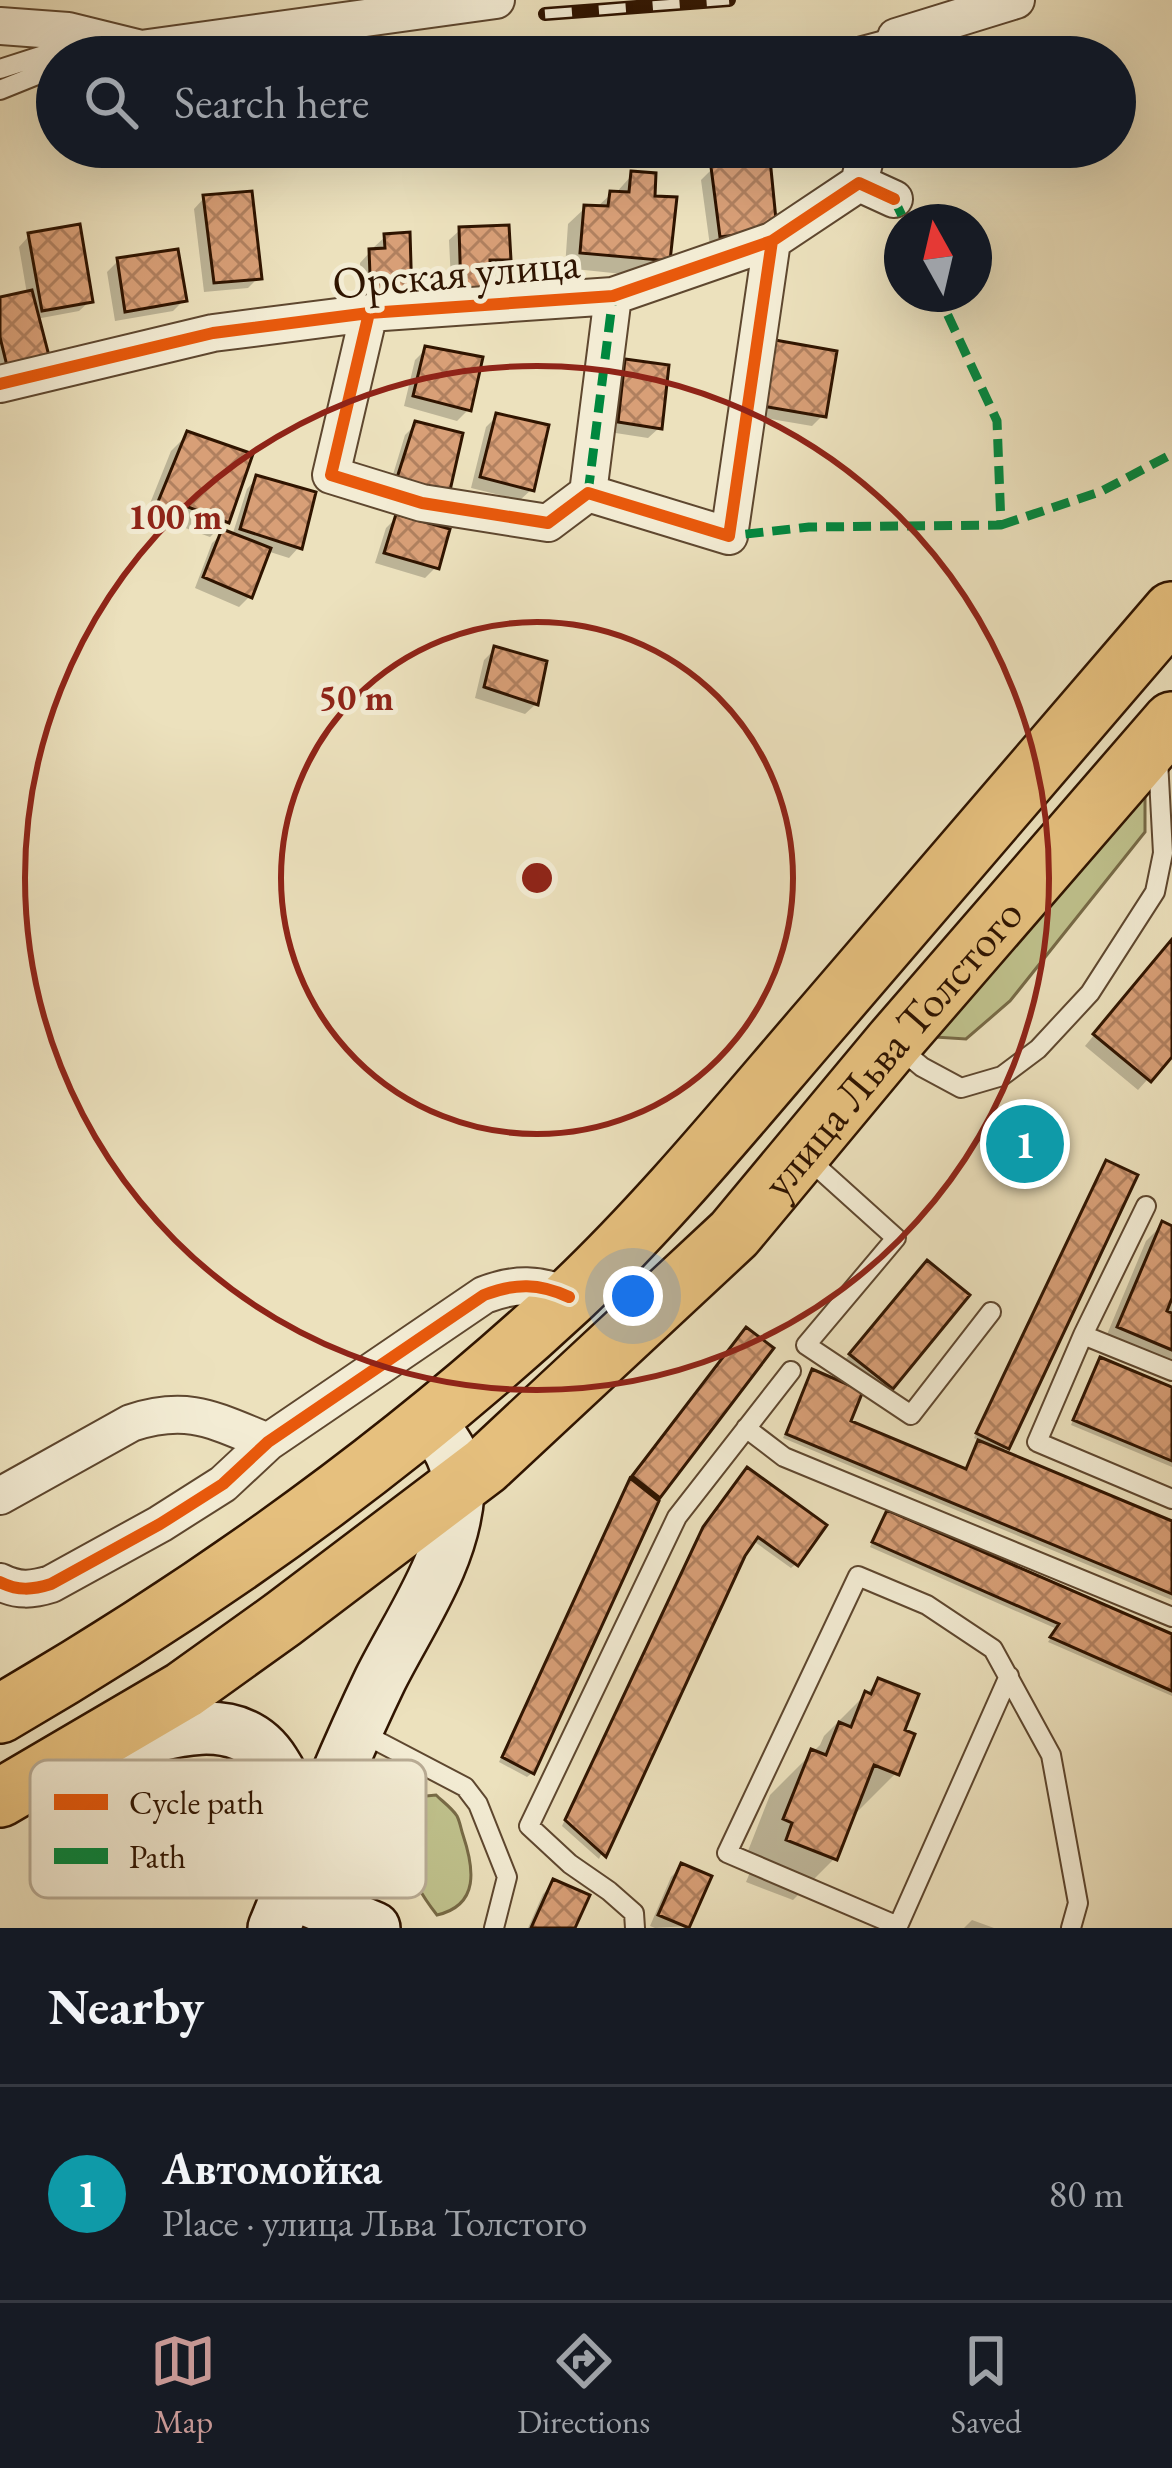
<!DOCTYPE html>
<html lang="en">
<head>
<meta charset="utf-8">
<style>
  body { margin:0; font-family:"EB Garamond",serif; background:#20242c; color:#f1f3f6 }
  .compass { position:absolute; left:884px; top:204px; width:108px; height:108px; border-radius:50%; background:#171b24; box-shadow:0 12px 48px #0002; rotate:352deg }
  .you { position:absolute; left:633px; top:1296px; width:42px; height:42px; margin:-30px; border:9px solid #fff; border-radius:50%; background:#1a73e8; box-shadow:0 0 0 18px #1a73e833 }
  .badge { display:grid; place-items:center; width:78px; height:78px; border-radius:50%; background:#c59692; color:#fff; font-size:39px; font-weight:700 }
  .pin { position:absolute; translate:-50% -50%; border:6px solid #fff; box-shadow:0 3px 12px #0006 }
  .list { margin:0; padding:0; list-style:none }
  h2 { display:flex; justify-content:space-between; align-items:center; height:156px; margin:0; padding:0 48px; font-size:51px }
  h2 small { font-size:39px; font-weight:400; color:#9ea1a6 }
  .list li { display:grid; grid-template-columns:78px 1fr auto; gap:36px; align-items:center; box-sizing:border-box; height:216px; padding:0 48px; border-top:3px solid #363941 }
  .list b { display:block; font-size:45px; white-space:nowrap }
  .list p { margin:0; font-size:39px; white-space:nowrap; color:#9ea1a6 }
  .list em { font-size:39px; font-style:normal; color:#9ea1a6 }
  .icon { flex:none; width:66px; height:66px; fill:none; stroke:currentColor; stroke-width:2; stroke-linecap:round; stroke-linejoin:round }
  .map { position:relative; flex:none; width:1172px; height:1928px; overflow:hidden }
  .search { position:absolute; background:#171b24; box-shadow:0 12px 48px #0002; left:36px; right:36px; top:36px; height:132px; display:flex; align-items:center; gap:30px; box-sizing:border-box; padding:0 42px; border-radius:66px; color:#9ea1a6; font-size:45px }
  .sheet { height:372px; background:#171b24 }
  nav { display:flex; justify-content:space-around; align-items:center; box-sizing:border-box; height:168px; border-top:3px solid #363941; background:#171b24; font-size:33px; color:#9ea1a6 }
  nav a { display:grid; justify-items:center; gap:6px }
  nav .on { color:#c59692 }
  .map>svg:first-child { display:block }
  .grass { fill:#bfc18c; stroke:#776a46; stroke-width:3 }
  .shadow { fill:#0003 }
  .building { fill:url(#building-cross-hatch); stroke:#2f1400; stroke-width:3 }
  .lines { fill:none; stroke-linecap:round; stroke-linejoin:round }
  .lane-casing { stroke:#5e472f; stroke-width:22 }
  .street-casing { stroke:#5e472f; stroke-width:40 }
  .secondary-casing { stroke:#2f1400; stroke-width:56 }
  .primary-casing { stroke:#2f1400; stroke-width:62 }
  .lane { stroke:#f3ecd4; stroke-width:18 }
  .street { stroke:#f3ecd4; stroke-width:36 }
  .secondary { stroke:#f3ecd4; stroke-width:51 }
  .primary { stroke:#e6c07e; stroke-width:57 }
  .rail-casing { stroke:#2f1400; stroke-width:14 }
  .rail { stroke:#f3ecd4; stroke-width:9; stroke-dasharray:27; stroke-linecap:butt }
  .quiet { stroke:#00873e; stroke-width:9; stroke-dasharray:18 9; stroke-linecap:butt }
  .cycleway-casing { stroke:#f3ecd4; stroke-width:20 }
  .cycleway { stroke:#e8590c; stroke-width:12 }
  .ring { fill:none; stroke:#8f2418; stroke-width:6 }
  .labels { text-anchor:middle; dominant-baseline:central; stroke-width:10; stroke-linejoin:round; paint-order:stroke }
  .street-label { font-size:45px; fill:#2f1400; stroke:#f3ecd4 }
  .key { fill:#f3ecd4; stroke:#b8ab94; stroke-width:3 }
  .key-label { font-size:33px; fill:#2f1400 }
  .centre { fill:#8f2418; stroke:#f3ecd4; stroke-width:6 }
  .ring-label { font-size:36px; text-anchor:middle; font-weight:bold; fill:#8f2418; stroke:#f3ecd4; stroke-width:10; stroke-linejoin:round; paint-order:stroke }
</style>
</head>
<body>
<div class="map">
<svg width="1172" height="1928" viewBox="0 0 1172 1928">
  <defs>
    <pattern id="building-cross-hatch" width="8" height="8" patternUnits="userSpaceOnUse" patternTransform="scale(3)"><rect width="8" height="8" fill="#d89f77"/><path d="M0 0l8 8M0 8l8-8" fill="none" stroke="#b0805f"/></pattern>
  </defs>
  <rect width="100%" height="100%" fill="#ece1bd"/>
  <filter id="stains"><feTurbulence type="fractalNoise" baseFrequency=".00167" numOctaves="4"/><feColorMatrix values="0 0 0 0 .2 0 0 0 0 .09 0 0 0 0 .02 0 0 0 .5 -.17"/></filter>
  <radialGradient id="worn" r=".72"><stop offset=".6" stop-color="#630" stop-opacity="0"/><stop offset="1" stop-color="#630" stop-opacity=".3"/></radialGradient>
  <path class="grass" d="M1145,786V832L1010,1001L966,1039L934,1037Z
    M436,1795C442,1801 452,1808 457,1816C460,1822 461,1829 463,1835C474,1868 480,1905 437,1915C404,1873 398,1847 416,1797Z"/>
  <path class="shadow" d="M712,169L763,239L710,246L701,180Z
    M632,175L652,198L668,260L651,277L565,268L568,224L585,208H596L611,194H615Z
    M204,198L259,277L248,288L204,292L194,209Z
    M460,230L508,258L497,269H488L452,302L449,240Z
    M29,236L90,301L79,311L36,319L0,374V300L27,294L19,247Z
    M385,237L409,298L361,310L360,263L370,252H375L374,247Z
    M118,261L184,300L173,311L115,321L107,272Z
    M776,344L823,415L812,426L753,416Z
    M426,349L468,410L457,421L404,406L415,360Z
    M626,362L659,428L648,438L609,432L616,373Z
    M497,416L531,490L520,500L471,488L486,427Z
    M416,424L459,436L388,491L405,435Z
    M188,434L226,521L210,537L169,522L160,532L141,526L171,451Z
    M257,478L299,547L289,558L267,551L250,596L239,607L195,588L212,543L223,533L232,536L247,489Z
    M397,517L436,567L425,578L375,563L386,528Z
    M495,649L536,704L525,714L475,698L484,660Z
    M1172,941V1052L1138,1090L1085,1046Z
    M1028,1111L1057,1137L1016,1184L986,1159Z
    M1102,1168L1006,1447L1000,1453L1172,1524V1600L783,1438L809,1377L813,1373L858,1390L835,1372L911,1280L966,1296L874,1403L860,1392L847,1423L965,1471L974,1448L981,1442L974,1438Z
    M1162,1225L1172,1229V1373L1103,1344L1146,1241Z
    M742,1335L654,1500L532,1773L527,1777L499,1762L626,1486Z
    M1101,1360L1172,1390V1467L1071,1425L1096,1365Z
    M743,1475L796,1564L791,1568L752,1540L742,1555L599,1859L562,1826L699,1535Z
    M883,1518L1172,1637V1696L1048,1642L1057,1629L870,1547Z
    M878,1682L902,1732L896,1773L854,1815L835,1858L793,1900L746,1882L753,1865L744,1861L770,1795L820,1745L824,1736Z
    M682,1866L687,1926L655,1928L650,1926L671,1877Z
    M554,1883L572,1928H528L543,1894Z
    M972,1920L994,1928H964Z"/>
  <path class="building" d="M770,159L777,230L720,237L711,167Z
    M631,171L656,173L655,196L677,197L670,261L580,253L584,205L608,206L610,191L629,192Z
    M252,191L262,279L214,283L203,195Z
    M80,224L93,302L42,311L28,233Z
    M509,225L511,260H490L491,291L461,293L459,227Z
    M410,232L412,299L371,301L369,249L385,248L384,234Z
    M178,249L187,301L125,312L117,258Z
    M32,290L49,356L7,366L0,337V297Z
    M775,340L837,351L826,417L762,406Z
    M425,346L483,357L471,411L413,396Z
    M625,359L669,365L662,429L618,422Z
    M496,413L549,425L534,491L480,477Z
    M415,421L463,433L449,495L396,481Z
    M187,431L253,454L229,523L183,505L179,517L155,509Z
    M256,475L316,492L302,549L240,529Z
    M396,514L450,529L439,569L384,553Z
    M222,529L271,548L252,598L203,577Z
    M494,646L547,661L538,705L484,687Z
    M1172,939V1057L1151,1082L1093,1034Z
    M1027,1107L1061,1136L1022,1182L988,1152Z
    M1106,1160L1138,1175L1009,1449L976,1433Z
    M1162,1221L1172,1226V1298L1167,1311L1172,1313V1350L1117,1327Z
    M927,1260L970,1295L893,1389L849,1354Z
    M746,1327L774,1348L660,1498L632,1476Z
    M1100,1357L1172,1387V1461L1073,1420Z
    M812,1369L863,1391L851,1421L966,1469L978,1440L1172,1521V1594L786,1434Z
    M747,1467L827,1525L798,1566L758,1537L745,1556L606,1857L565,1820L703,1527Z
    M630,1478L659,1501L534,1774L502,1757Z
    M887,1510L1172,1634V1691L1050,1637L1059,1624L872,1542Z
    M878,1678L919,1694L905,1730L915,1734L899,1775L874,1765L837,1860L786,1840L792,1823L783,1819L811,1749L826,1755L839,1722L851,1727L865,1691L871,1694Z
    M681,1863L712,1876L689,1928L658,1915Z
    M553,1879L590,1895L575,1928H531Z"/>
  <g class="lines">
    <g class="lane-casing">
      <path id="lane" d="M821,57L896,37
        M0,69L87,41
        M0,90L57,67
        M897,1046L922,1067L961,1088L1002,1076L1038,1049L1090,993L1155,892L1163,853L1158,760
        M805,1156L896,1238L806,1345L911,1415L991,1312
        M1083,1335L1146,1206
        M1172,1371L1083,1335L1037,1442L1172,1499
        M746,1428L784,1457L1172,1617
        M360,1732L465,1787L478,1804L507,1877L494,1928
        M898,1926L1009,1676
        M635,1928L634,1913L609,1891L570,1864L529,1826L677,1517L791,1371
        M896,1928L898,1926L727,1853L858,1576L927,1605L993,1649L1051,1755L1078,1903L1071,1928"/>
    </g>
    <g class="street-casing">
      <path id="street" d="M0,26L68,31L141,49L496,0
        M891,57L896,37L1016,0
        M859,183L868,147
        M369,313L331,475L422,503L548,523L588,493L729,536L772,241
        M0,384L213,333L369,313L613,296L772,241L859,183L894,199
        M588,493L613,296
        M0,1496L131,1423C189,1404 215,1421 268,1442
        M0,1582C18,1591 32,1590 51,1584L160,1524L223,1484L268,1442L484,1295C515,1283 539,1283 569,1297"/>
    </g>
    <g class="secondary-casing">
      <path id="secondary" d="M101,1753C154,1736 236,1702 274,1763C295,1795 295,1824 292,1862
        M289,1892L374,1928
        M274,1928C308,1845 341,1761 380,1680C409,1622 454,1560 458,1493C460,1459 447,1444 427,1419"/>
    </g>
    <g class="primary-casing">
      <g id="primary">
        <path d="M0,1714C203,1596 397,1458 569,1298C661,1211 741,1112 824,1016C940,881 1056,746 1172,611"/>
        <path id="s1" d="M0,1798L184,1690L283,1619L485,1466L734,1234L893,1043L1172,721"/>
      </g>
    </g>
    <use href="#lane" class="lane"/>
    <use href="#street" class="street"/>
    <use href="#secondary" class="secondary"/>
    <use href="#primary" class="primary"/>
    <g class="rail-casing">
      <path id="rail" d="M545,14L729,0"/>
    </g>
    <use href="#rail" class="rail"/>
    <path class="quiet" d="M894,199L905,222
      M588,493L613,296
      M1001,525L1102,491L1172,454
      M719,533L729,536L809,527L1001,525L997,421L938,294"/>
    <g class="cycleway-casing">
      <path id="cycleway" d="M369,313L331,475L422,503L548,523L588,493L729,536L772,241
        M0,384L213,333L369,313L613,296L772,241L859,183L894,199
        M0,1582C18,1591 32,1590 51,1584L160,1524L223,1484L268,1442L484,1295C515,1283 539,1283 569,1297"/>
    </g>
    <use href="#cycleway" class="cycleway"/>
  </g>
  <g class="ring">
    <circle cx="537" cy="878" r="256"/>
    <circle cx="537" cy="878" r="512"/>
  </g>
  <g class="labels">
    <g class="street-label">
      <text transform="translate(456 272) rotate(-5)">Орская улица</text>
      <text stroke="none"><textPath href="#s1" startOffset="1173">улица Льва Толстого</textPath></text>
    </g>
  </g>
  <rect x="30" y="1760" width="396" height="138" rx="18" class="key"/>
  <rect x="54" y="1794" width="54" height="16" fill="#e8590c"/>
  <rect x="54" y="1848" width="54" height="16" fill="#00873e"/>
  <g class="key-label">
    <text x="129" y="1814">Cycle path</text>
    <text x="129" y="1868">Path</text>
  </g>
  <circle cx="537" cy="878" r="18" class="centre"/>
  <g class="ring-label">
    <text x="175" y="529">100 m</text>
    <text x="356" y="710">50 m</text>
  </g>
  <rect width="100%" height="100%" filter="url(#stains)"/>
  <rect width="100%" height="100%" fill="url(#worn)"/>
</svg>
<svg class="compass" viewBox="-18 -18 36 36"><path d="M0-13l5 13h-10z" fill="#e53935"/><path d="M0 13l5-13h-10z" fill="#9ea1a6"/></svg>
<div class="you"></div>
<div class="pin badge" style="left:1025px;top:1144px;background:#0f9aa8">1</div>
<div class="search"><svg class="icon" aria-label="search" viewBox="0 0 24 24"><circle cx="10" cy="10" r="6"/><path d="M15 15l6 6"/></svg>Search here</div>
</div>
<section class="sheet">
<h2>Nearby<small></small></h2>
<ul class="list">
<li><span class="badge" style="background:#0f9aa8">1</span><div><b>Автомойка</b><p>Place · улица Льва Толстого</p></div><em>80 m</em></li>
</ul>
</section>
<nav>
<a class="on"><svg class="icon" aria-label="map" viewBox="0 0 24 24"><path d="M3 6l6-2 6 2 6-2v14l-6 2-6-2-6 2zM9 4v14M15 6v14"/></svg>Map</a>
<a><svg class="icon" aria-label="directions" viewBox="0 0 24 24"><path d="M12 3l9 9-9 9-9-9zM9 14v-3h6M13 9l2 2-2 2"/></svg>Directions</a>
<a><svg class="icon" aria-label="saved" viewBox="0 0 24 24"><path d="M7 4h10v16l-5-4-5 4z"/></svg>Saved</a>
</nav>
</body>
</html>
